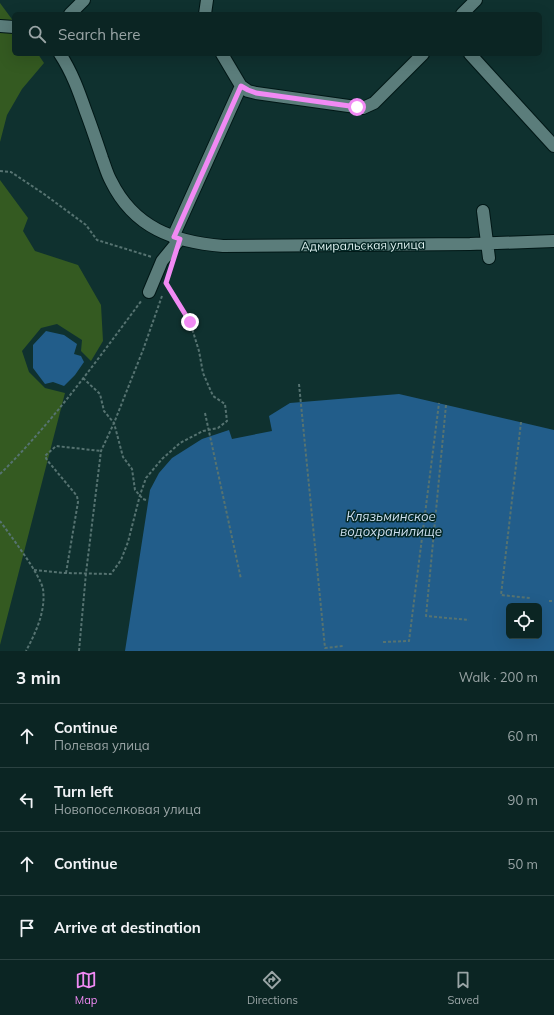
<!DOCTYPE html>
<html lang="en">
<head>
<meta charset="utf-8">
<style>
  body { margin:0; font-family:Mulish,sans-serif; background:#193130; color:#f1f3f6 }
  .controls { position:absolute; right:12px; bottom:12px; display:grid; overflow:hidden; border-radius:6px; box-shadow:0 4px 16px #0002 }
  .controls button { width:36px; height:36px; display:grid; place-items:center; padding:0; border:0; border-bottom:1px solid #2b4241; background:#0b2523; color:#f1f3f6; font:20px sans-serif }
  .stop { position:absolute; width:12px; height:12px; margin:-9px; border:3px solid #f18af4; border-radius:50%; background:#fff }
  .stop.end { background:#f18af4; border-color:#fff; box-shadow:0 1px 4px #0008 }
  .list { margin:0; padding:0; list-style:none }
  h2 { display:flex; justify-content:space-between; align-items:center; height:52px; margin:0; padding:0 16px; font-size:17px }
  h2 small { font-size:13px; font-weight:400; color:#9aa5a6 }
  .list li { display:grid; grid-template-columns:26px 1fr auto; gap:12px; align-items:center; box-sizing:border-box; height:64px; padding:0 16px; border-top:1px solid #2b4241 }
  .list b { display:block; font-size:15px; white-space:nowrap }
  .list p { margin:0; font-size:13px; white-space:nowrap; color:#9aa5a6 }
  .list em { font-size:13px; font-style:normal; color:#9aa5a6 }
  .icon { flex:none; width:22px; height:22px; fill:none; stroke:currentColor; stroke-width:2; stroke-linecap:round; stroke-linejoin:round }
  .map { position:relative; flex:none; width:554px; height:651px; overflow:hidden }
  .search { position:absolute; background:#0b2523; box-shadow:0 4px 16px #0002; left:12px; right:12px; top:12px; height:44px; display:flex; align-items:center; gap:10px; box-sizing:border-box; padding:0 14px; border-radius:6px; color:#9aa5a6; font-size:15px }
  .sheet { height:308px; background:#0b2523 }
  nav { display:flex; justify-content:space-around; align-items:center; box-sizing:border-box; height:56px; border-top:1px solid #2b4241; background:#0b2523; font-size:11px; color:#9aa5a6 }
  nav a { display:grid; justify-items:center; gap:2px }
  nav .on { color:#f18af4 }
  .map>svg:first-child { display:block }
  .green { fill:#345a21 }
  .water { fill:#225d8a; fill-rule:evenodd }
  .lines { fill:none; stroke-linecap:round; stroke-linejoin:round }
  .minor-casing { stroke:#011716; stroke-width:14 }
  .path { stroke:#567371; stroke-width:2; stroke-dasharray:3 2; stroke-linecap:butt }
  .minor { stroke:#5b7d7b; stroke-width:12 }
  .route { stroke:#f18af4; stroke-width:5 }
  .labels { text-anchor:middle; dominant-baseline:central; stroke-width:3; stroke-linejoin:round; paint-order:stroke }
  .street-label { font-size:12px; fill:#e1f3f2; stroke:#042725 }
  .water-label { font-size:13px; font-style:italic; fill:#cddfef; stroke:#042725 }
</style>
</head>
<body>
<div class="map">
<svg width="554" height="651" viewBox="0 0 554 651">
  <rect width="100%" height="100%" fill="#0f312f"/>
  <path class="green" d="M0,3L14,22V54H38L44,63L22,89L7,115L0,142Z
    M0,180L28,218L23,231L35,251L78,265L101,305L103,341L91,361L81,351L82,340L57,324L41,328L22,351L29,372L45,388L65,393L0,645Z"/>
  <path class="water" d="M46,331L64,335L77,344L74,354L81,356L84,362L75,375L64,386L53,382L45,384L33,368V345Z
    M399,394L554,430V651H125L150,490L159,473L172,458L202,439L229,430L232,439L272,431L269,416L290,403ZM509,606H539V636H509Z"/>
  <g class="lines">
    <g class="minor-casing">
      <path id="minor" d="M70,14L84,0
        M205,14L207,0
        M462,14L476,0
        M0,26L14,27
        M60,54C72,72 79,92 86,112C92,128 97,143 102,158C105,166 107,174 111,181C134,228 174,242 223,246L470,244L554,241
        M470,54L554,146
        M241,86L248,91L256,93L363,108L374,103L423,54
        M483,211L489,258
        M173,237L241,86L222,54
        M149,292L162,261L180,239"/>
    </g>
    <path class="path" d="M0,171L11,172L44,194L86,225L97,240L152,257
      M83,378L100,394L104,411L114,423L123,457L132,469L135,490L143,499L146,500
      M299,384L325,648L343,646
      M446,405L426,616L469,620
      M205,413L241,579
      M521,422L501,595L530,598
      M0,474C54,421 97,360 142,300
      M0,521C10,535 40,574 43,589C46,611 36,632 26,651
      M34,570L65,573L111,574L121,560L128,542L140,495L146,478L162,459L180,443L203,431L218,428L227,421L225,404L213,396L203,373L199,351L190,322L166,283
      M66,573L78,502L77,496L47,460L45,456L56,446L101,451
      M549,601H554
      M383,642L409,641L439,403
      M79,651L86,573L101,451L114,423L143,350L162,296"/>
    <use href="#minor" class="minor"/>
  </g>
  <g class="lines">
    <path class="route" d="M190,322L166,283L180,239L174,237L241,86L248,90L256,93L357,107"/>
  </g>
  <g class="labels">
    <g class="street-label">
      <text transform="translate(363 245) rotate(-1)">Адмиральская улица</text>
    </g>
    <g class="water-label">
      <text x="391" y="516">Клязьминское<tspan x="391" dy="15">водохранилище</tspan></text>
    </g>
  </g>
</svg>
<div class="controls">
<button><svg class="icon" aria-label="locate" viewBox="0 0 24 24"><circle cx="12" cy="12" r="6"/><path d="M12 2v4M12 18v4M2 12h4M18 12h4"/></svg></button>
</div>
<div class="stop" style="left:357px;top:107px"></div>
<div class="stop end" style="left:190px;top:322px"></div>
<div class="search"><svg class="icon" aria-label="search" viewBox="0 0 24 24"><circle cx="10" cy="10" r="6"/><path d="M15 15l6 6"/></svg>Search here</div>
</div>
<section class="sheet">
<h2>3 min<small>Walk · 200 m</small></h2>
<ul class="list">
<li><svg class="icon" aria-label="ahead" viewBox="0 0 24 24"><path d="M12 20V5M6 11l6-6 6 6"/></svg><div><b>Continue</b><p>Полевая улица</p></div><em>60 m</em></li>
<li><svg class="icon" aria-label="left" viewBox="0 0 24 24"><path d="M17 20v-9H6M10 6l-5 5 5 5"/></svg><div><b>Turn left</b><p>Новопоселковая улица</p></div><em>90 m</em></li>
<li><svg class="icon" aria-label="ahead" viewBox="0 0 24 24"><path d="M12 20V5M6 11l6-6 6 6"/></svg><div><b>Continue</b></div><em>50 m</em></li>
<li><svg class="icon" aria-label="arrive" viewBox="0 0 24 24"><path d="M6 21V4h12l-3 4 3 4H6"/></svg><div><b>Arrive at destination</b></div></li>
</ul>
</section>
<nav>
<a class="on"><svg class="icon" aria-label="map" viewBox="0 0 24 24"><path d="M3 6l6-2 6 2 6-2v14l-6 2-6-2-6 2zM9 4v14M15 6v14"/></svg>Map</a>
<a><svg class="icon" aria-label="directions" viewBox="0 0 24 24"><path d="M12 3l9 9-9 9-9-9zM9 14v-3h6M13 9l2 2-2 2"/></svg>Directions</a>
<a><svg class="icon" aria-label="saved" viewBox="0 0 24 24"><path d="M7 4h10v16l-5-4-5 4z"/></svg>Saved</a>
</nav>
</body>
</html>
